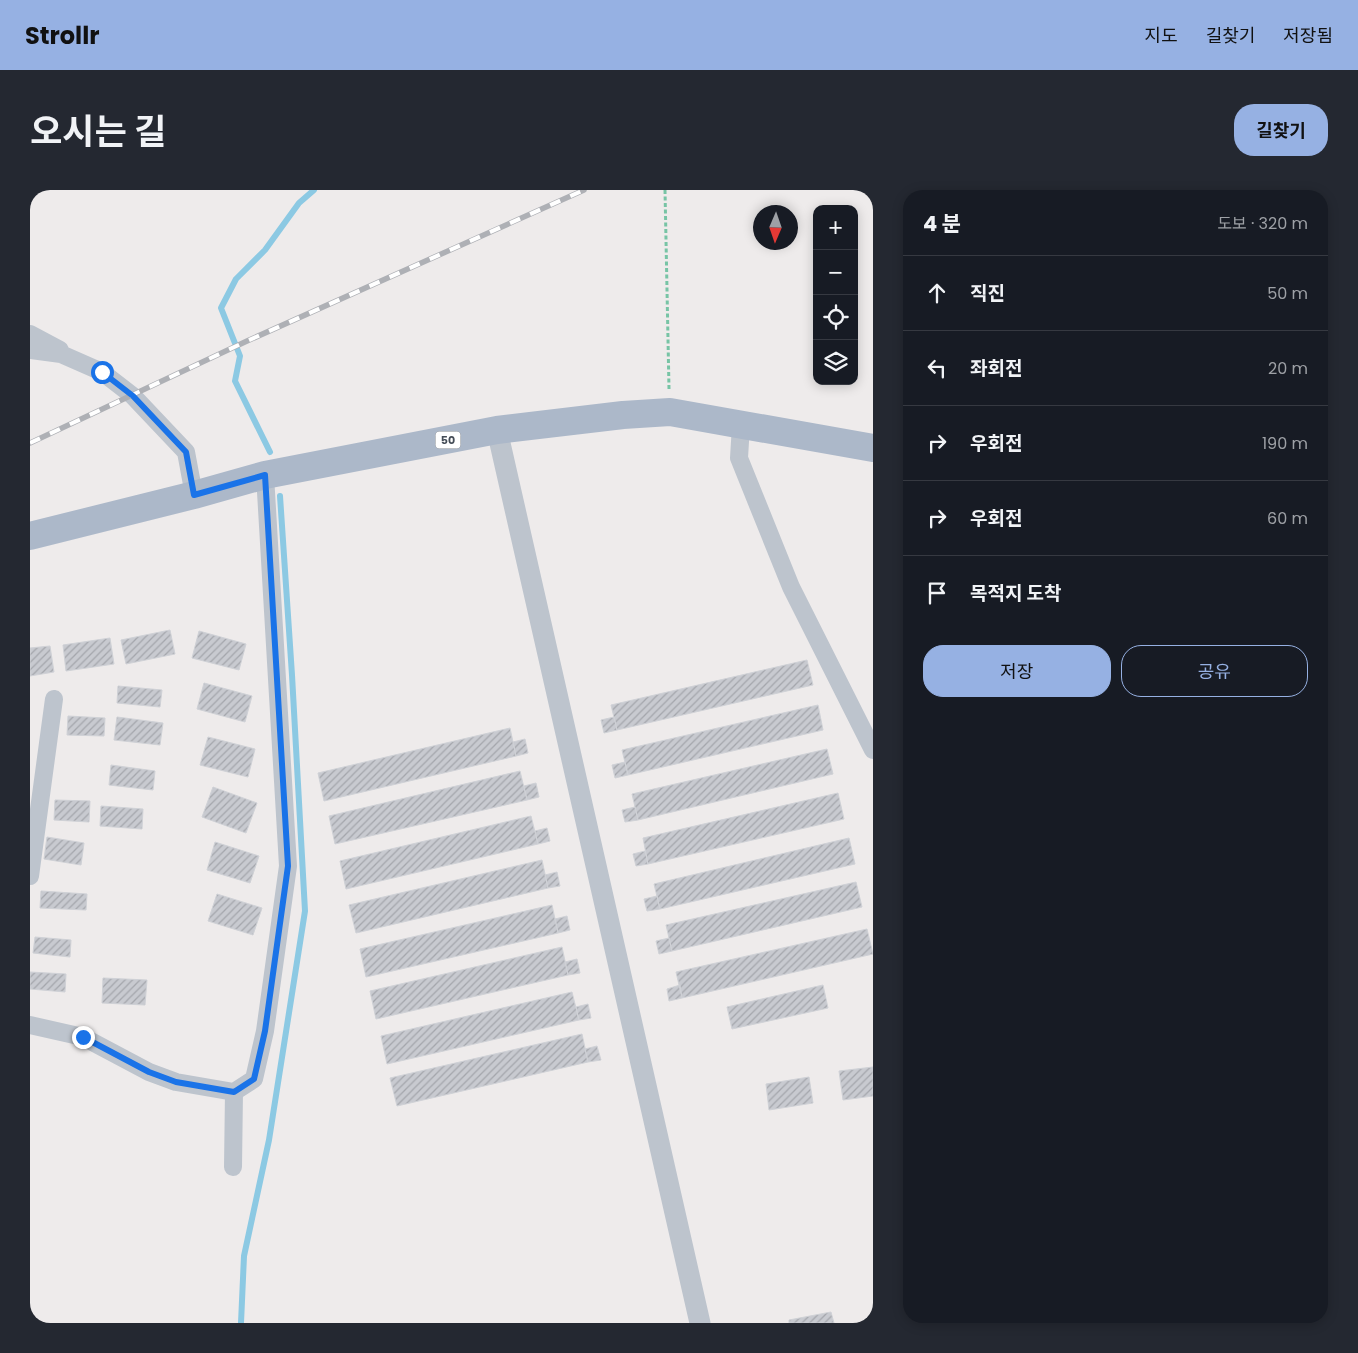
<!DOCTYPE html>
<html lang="ko">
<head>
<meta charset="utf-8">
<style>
  body { margin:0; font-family:Poppins,"Noto Sans KR",sans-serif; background:#242831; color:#f1f3f6 }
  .controls { position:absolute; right:15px; top:15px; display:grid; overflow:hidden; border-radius:10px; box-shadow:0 2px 12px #0003 }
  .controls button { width:45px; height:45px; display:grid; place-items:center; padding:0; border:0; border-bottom:1px solid #363941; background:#171b24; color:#f1f3f6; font:25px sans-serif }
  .compass { position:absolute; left:723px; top:15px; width:45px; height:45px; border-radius:50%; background:#171b24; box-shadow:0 2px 12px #0003; rotate:182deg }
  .stop { position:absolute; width:15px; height:15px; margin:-11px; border:4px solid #1a73e8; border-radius:50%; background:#fff }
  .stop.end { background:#1a73e8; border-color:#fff; box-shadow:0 1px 5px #0008 }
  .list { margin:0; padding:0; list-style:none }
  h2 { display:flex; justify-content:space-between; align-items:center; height:65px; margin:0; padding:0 20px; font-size:21px }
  h2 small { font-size:16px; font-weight:400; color:#9ea1a6 }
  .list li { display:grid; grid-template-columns:32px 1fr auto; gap:15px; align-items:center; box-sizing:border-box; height:75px; padding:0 20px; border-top:1px solid #363941 }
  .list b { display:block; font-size:19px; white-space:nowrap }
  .list em { font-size:16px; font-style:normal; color:#9ea1a6 }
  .actions { display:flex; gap:10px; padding:15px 20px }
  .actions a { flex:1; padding:11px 0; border:1px solid #96b1e3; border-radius:20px; text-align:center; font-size:18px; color:#96b1e3 }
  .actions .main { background:#96b1e3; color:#111 }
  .icon { flex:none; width:28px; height:28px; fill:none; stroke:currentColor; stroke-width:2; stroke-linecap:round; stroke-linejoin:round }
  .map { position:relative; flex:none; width:843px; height:1133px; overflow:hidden; border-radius:20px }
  header { display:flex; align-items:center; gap:30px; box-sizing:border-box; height:70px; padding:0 25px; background:#96b1e3; color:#111 }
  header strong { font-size:24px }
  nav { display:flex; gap:28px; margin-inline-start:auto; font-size:18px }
  .intro { display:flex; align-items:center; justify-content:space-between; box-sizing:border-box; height:120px; padding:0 30px }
  h1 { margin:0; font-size:35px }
  .button { padding:12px 22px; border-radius:20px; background:#96b1e3; color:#111; font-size:18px; font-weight:700 }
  main { display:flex; gap:30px; padding:0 30px }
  aside { flex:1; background:#171b24; border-radius:20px; box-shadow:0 2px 12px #0003 }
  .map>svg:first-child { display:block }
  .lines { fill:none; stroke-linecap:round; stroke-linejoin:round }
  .stream { stroke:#8cc9e3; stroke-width:6 }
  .building { fill:url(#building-hatch); stroke:#cfd1d6 }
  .path { stroke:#77c4a5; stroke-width:3; stroke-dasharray:4 2.5; stroke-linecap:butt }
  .minor { stroke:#bdc4cd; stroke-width:18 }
  .tertiary { stroke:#bdc4cd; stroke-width:21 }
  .primary { stroke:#acb8c9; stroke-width:28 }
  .rail-casing { stroke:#aeb0b5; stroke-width:5.5 }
  .rail { stroke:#fff; stroke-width:4; stroke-dasharray:11; stroke-linecap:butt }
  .route { stroke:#1a73e8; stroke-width:6 }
  .labels { text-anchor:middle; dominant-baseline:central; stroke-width:4.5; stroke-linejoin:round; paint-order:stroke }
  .shield { fill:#fff; stroke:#7d8289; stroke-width:1 }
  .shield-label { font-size:11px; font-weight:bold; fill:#454d57 }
</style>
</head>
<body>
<header>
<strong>Strollr</strong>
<nav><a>지도</a><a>길찾기</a><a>저장됨</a></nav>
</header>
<div class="intro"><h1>오시는 길</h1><a class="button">길찾기</a></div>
<main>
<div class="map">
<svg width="843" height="1133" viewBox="0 0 843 1133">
  <defs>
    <pattern id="building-hatch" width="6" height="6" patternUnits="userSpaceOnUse" patternTransform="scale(1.25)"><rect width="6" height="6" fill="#c8cad0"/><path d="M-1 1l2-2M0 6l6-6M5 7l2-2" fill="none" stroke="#a4a6ac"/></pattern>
  </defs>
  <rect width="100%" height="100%" fill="#eeebeb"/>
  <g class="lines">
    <path class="stream" d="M240,262L205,191L210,166L191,118L206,89L235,60L269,13L284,0
      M211,1133L214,1066L239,950L275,721L262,485L250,306"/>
  </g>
  <path class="building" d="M140,440L145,464L96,474L91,450Z
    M169,441L216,454L209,480L162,468Z
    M80,448L84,474L36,481L33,455Z
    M20,456L24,482L0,486V458Z
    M777,470L783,495L587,540L581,515Z
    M174,493L222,506L215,532L167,519Z
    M88,496L132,500L130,517L87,513Z
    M788,515L793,540L598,585L592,560Z
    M38,526L75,528L74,546L37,545Z
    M87,527L133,533L130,555L84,550Z
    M584,527L587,540L574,543L571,530Z
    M480,538L486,566L294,611L288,583Z
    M178,547L225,559L218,587L170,575Z
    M495,549L498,563L486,566L483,552Z
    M797,559L803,584L608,630L602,604Z
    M595,572L598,585L585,588L582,575Z
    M81,575L125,581L123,600L79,595Z
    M490,581L497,610L305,654L299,626Z
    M506,593L509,607L497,610L494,596Z
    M183,597L227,613L216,643L172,627Z
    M808,603L814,629L618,674L613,648Z
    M25,610L60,611L59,632L24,630Z
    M71,616L113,619L112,639L70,636Z
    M605,617L608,630L595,632L592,620Z
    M501,626L508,654L316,699L310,671Z
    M517,638L520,651L508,654L505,641Z
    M17,647L54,653L51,675L14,669Z
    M819,648L825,674L630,719L624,694Z
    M185,652L229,666L220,693L177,680Z
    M615,661L618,674L606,676L603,664Z
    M512,670L518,698L326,743L319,715Z
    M527,682L530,696L518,698L515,685Z
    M826,692L832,717L642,761L636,735Z
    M11,701L57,704L56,720L10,718Z
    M187,704L232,718L223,745L178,731Z
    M627,706L630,719L617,721L614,709Z
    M522,715L528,743L336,787L330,759Z
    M537,726L540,740L528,743L525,729Z
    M837,739L843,764L652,808L646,782Z
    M5,747L41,750L40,767L3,763Z
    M639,748L642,761L629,764L626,751Z
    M532,757L538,785L346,829L340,801Z
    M547,769L550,783L538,785L535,772Z
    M0,782L36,784L35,802L0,799Z
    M73,788L117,790L115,815L72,813Z
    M650,795L652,808L639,811L637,799Z
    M793,795L798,818L702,839L697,817Z
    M542,802L549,830L357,874L351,846Z
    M558,814L561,828L549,830L546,817Z
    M552,844L558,872L367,916L360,888Z
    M567,856L571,870L558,872L555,859Z
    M843,877V906L813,910L809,881Z
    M779,887L783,913L739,920L736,894Z
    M801,1122L804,1133H759V1130Z"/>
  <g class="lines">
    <path class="path" d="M635,0L639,199"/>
    <path class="minor" d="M0,144L30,160
      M0,160L31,164L72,182L103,206L156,262L164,305
      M711,235L709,268L761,397L843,560
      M0,686L24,509
      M0,835L53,847L119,882L146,892L204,902
      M203,977L204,902L224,889L235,841L258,676L235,285"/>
    <path class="tertiary" d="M467,240L670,1133"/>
    <path class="primary" d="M0,346L164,305L235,285L467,240L593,225L640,222L843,258"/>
    <g class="rail-casing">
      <path id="rail" d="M0,253L217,151L554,0"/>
    </g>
    <use href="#rail" class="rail"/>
  </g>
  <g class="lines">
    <path class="route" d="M53,847L119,882L146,892L204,902L224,889L235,841L258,676L235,285L164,305L156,262L103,206L72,182"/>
  </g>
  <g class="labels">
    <rect class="shield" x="405.5" y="241.5" width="25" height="17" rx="4"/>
    <g class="shield-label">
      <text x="418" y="250">50</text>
    </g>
  </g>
</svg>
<div class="controls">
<button>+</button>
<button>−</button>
<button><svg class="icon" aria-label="locate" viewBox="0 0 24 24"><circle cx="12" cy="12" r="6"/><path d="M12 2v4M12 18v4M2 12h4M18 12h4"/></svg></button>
<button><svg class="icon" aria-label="layers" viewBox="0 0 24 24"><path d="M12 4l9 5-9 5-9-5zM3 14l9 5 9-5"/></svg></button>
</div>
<svg class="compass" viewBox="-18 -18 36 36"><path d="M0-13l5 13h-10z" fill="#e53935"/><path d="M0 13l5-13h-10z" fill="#9ea1a6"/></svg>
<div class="stop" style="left:72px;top:182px"></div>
<div class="stop end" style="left:53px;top:847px"></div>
</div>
<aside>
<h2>4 분<small>도보 · 320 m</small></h2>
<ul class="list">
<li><svg class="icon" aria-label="ahead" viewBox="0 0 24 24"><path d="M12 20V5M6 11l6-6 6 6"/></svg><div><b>직진</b></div><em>50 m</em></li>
<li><svg class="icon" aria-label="left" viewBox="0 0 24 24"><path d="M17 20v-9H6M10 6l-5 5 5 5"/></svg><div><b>좌회전</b></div><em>20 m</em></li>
<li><svg class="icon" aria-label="right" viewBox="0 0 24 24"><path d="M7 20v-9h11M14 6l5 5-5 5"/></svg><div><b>우회전</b></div><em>190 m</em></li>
<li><svg class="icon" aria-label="right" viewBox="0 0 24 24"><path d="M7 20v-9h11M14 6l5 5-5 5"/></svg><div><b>우회전</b></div><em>60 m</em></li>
<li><svg class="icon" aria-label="arrive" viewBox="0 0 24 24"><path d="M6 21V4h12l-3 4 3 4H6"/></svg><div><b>목적지 도착</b></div></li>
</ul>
<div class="actions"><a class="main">저장</a><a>공유</a></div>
</aside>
</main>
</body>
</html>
